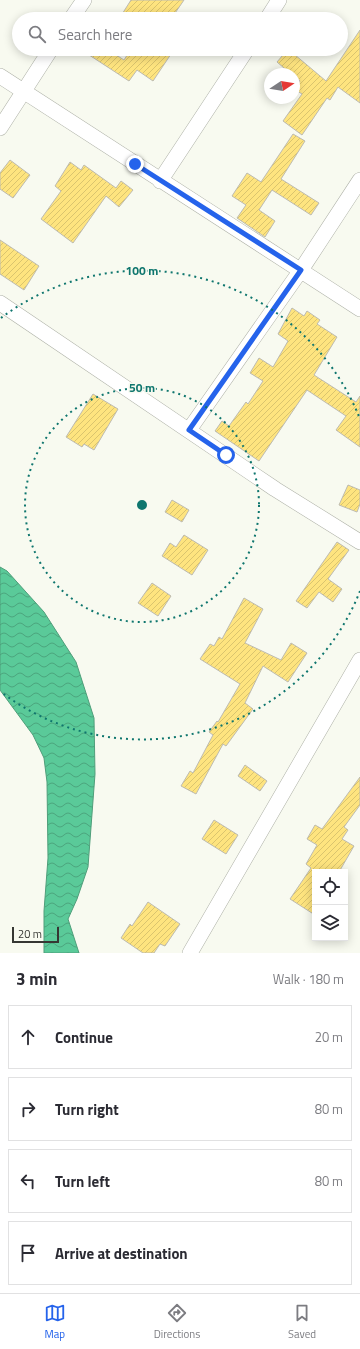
<!DOCTYPE html>
<html lang="en">
<head>
<meta charset="utf-8">
<style>
  body { margin:0; font-family:"Titillium Web",sans-serif; background:#f7f7f7; color:#2b2b33 }
  .controls { position:absolute; right:12px; bottom:12px; display:grid; overflow:hidden; border-radius:0px; box-shadow:0 2px 10px #0003 }
  .controls button { width:36px; height:36px; display:grid; place-items:center; padding:0; border:0; border-bottom:1px solid #e1e1e2; background:#fff; color:#2b2b33; font:20px sans-serif }
  .compass { position:absolute; left:264px; top:68px; width:36px; height:36px; border-radius:50%; background:#fff; box-shadow:0 2px 10px #0003; rotate:78deg }
  .scale { position:absolute; left:12px; bottom:10px; width:47px; box-sizing:border-box; padding-left:4px; border:2px solid #363733; border-top:0; font-size:11px; line-height:14px; white-space:nowrap; color:#363733; -webkit-text-stroke:3px #f8faf0; paint-order:stroke }
  .stop { position:absolute; width:12px; height:12px; margin:-9px; border:3px solid #2563eb; border-radius:50%; background:#fff }
  .stop.end { background:#2563eb; border-color:#fff; box-shadow:0 1px 4px #0008 }
  .list { margin:0; padding:0; list-style:none }
  h2 { display:flex; justify-content:space-between; align-items:center; height:52px; margin:0; padding:0 16px; font-size:17px }
  h2 small { font-size:13px; font-weight:400; color:#7c7c81 }
  .list li { display:grid; grid-template-columns:26px 1fr auto; gap:12px; align-items:center; box-sizing:border-box; height:64px; margin:0 8px 8px; padding:0 8px; border:1px solid #e1e1e2; border-radius:0px }
  .list b { display:block; font-size:15px; white-space:nowrap }
  .list em { font-size:13px; font-style:normal; color:#7c7c81 }
  .icon { flex:none; width:22px; height:22px; fill:none; stroke:currentColor; stroke-width:2; stroke-linecap:round; stroke-linejoin:round }
  .map { position:relative; flex:none; width:360px; height:953px; overflow:hidden }
  .search { position:absolute; background:#fff; box-shadow:0 2px 10px #0003; left:12px; right:12px; top:12px; height:44px; display:flex; align-items:center; gap:10px; box-sizing:border-box; padding:0 14px; border-radius:22px; color:#7c7c81; font-size:15px }
  .sheet { height:340px; background:#fff }
  nav { display:flex; justify-content:space-around; align-items:center; box-sizing:border-box; height:56px; border-top:1px solid #e1e1e2; background:#fff; font-size:11px; color:#7c7c81 }
  nav a { display:grid; justify-items:center; gap:2px }
  nav .on { color:#2563eb }
  .map>svg:first-child { display:block }
  .water { fill:url(#water-waves); stroke:#4f9e7a }
  .building { fill:url(#building-hatch); stroke:#bdbbb1 }
  .lines { fill:none; stroke-linecap:round; stroke-linejoin:round }
  .minor-casing { stroke:#aeb1a7; stroke-width:16 }
  .minor { stroke:#fff; stroke-width:15 }
  .route { stroke:#2563eb; stroke-width:5 }
  .ring { fill:none; stroke:#0f766e; stroke-width:2; stroke-dasharray:2 4 }
  .centre { fill:#0f766e; stroke:#f8faf0; stroke-width:2 }
  .ring-label { font-size:12px; text-anchor:middle; font-weight:bold; fill:#0f766e; stroke:#f8faf0; stroke-width:3; stroke-linejoin:round; paint-order:stroke }
</style>
</head>
<body>
<div class="map">
<svg width="360" height="953" viewBox="0 0 360 953">
  <defs>
    <pattern id="water-waves" width="16" height="10" patternUnits="userSpaceOnUse"><rect width="16" height="10" fill="#5aca99"/><path d="M0 5q4-4 8 0t8 0" fill="none" stroke="#4ba57d"/></pattern>
    <pattern id="building-hatch" width="6" height="6" patternUnits="userSpaceOnUse"><rect width="6" height="6" fill="#fee47f"/><path d="M-1 1l2-2M0 6l6-6M5 7l2-2" fill="none" stroke="#dac46e"/></pattern>
  </defs>
  <rect width="100%" height="100%" fill="#f8faf0"/>
  <path class="water" d="M0,567L7,571L44,612L76,662L94,718L95,774L88,867L77,899L68,919L79,953H44V911L48,858L47,782L44,758L33,735L0,690Z"/>
  <path class="building" d="M131,0H184L171,19H119Z
    M360,30V103L338,87L330,100L327,98L302,135L283,121L302,94L294,89L300,81L294,76V74H291L277,62L288,49L326,81Z
    M80,49H107L124,60L131,49H172L170,53L171,54L153,81L137,70L129,81Z
    M293,134L305,141L281,179L319,203L311,215L272,190L259,210L275,221L265,237L237,218L246,205L232,196L247,173L261,182Z
    M10,160L30,175L13,198L0,189V173Z
    M70,162L81,170L84,165L116,188L121,181L133,190L119,207L106,196L73,243L41,219L61,191L55,186Z
    M0,240L39,266L24,290L0,274Z
    M292,308L304,316L307,311L320,320L317,324L337,337L314,375L356,402L360,396V447L336,430L346,416L307,390L259,461L215,431L222,421L229,426L246,402L248,404L263,381L250,373L259,358L273,367L288,341L278,334Z
    M93,394L118,409L94,450L84,444L82,447L66,437Z
    M348,485L360,490V504L357,512L339,505Z
    M172,500L189,510L182,522L165,512Z
    M184,535L208,550L192,575L162,556L170,543L176,547Z
    M337,542L349,550L328,579L342,589L333,602L319,592L307,608L296,601Z
    M152,583L171,596L158,616L138,603Z
    M244,598L263,609L245,643L281,660L291,643L307,653L288,682L263,666L245,703L253,709L226,746L223,744L196,794L181,786L190,771L193,773L213,735L209,732L217,721L218,722L240,684L200,659L210,644L214,646L219,637L222,639Z
    M245,765L267,781L260,791L238,776Z
    M360,777V805L344,827L348,830L342,839L354,846L339,872H315V915L290,899L311,868L306,864L317,845L307,839L315,825L322,829Z
    M214,820L238,835L226,854L202,839Z
    M148,902L180,924L165,946L160,944L154,953H143L121,938L130,924L132,926Z"/>
  <g class="lines">
    <g class="minor-casing">
      <path id="minor" d="M71,19L84,0
        M267,19L279,0
        M0,76L360,309
        M0,128L51,49
        M160,181L247,49
        M0,303L275,489L360,542
        M189,430L301,270L360,180
        M190,953L360,660"/>
    </g>
    <use href="#minor" class="minor"/>
  </g>
  <g class="lines">
    <path class="route" d="M135,164L301,270L189,430L226,455"/>
  </g>
  <g class="ring">
    <circle cx="142" cy="505" r="117"/>
    <path d="M360 591A234 234 0 0 1 1 692M1 318A234 234 0 0 1 360 419"/>
  </g>
  <circle cx="142" cy="505" r="6" class="centre"/>
  <g class="ring-label">
    <text x="142" y="275">100 m</text>
    <text x="142" y="392">50 m</text>
  </g>
</svg>
<div class="controls">
<button><svg class="icon" aria-label="locate" viewBox="0 0 24 24"><circle cx="12" cy="12" r="6"/><path d="M12 2v4M12 18v4M2 12h4M18 12h4"/></svg></button>
<button><svg class="icon" aria-label="layers" viewBox="0 0 24 24"><path d="M12 4l9 5-9 5-9-5zM3 14l9 5 9-5"/></svg></button>
</div>
<svg class="compass" viewBox="-18 -18 36 36"><path d="M0-13l5 13h-10z" fill="#e53935"/><path d="M0 13l5-13h-10z" fill="#7c7c81"/></svg>
<div class="scale">20 m</div>
<div class="stop" style="left:226px;top:455px"></div>
<div class="stop end" style="left:135px;top:164px"></div>
<div class="search"><svg class="icon" aria-label="search" viewBox="0 0 24 24"><circle cx="10" cy="10" r="6"/><path d="M15 15l6 6"/></svg>Search here</div>
</div>
<section class="sheet">
<h2>3 min<small>Walk · 180 m</small></h2>
<ul class="list">
<li><svg class="icon" aria-label="ahead" viewBox="0 0 24 24"><path d="M12 20V5M6 11l6-6 6 6"/></svg><div><b>Continue</b></div><em>20 m</em></li>
<li><svg class="icon" aria-label="right" viewBox="0 0 24 24"><path d="M7 20v-9h11M14 6l5 5-5 5"/></svg><div><b>Turn right</b></div><em>80 m</em></li>
<li><svg class="icon" aria-label="left" viewBox="0 0 24 24"><path d="M17 20v-9H6M10 6l-5 5 5 5"/></svg><div><b>Turn left</b></div><em>80 m</em></li>
<li><svg class="icon" aria-label="arrive" viewBox="0 0 24 24"><path d="M6 21V4h12l-3 4 3 4H6"/></svg><div><b>Arrive at destination</b></div></li>
</ul>
</section>
<nav>
<a class="on"><svg class="icon" aria-label="map" viewBox="0 0 24 24"><path d="M3 6l6-2 6 2 6-2v14l-6 2-6-2-6 2zM9 4v14M15 6v14"/></svg>Map</a>
<a><svg class="icon" aria-label="directions" viewBox="0 0 24 24"><path d="M12 3l9 9-9 9-9-9zM9 14v-3h6M13 9l2 2-2 2"/></svg>Directions</a>
<a><svg class="icon" aria-label="saved" viewBox="0 0 24 24"><path d="M7 4h10v16l-5-4-5 4z"/></svg>Saved</a>
</nav>
</body>
</html>
